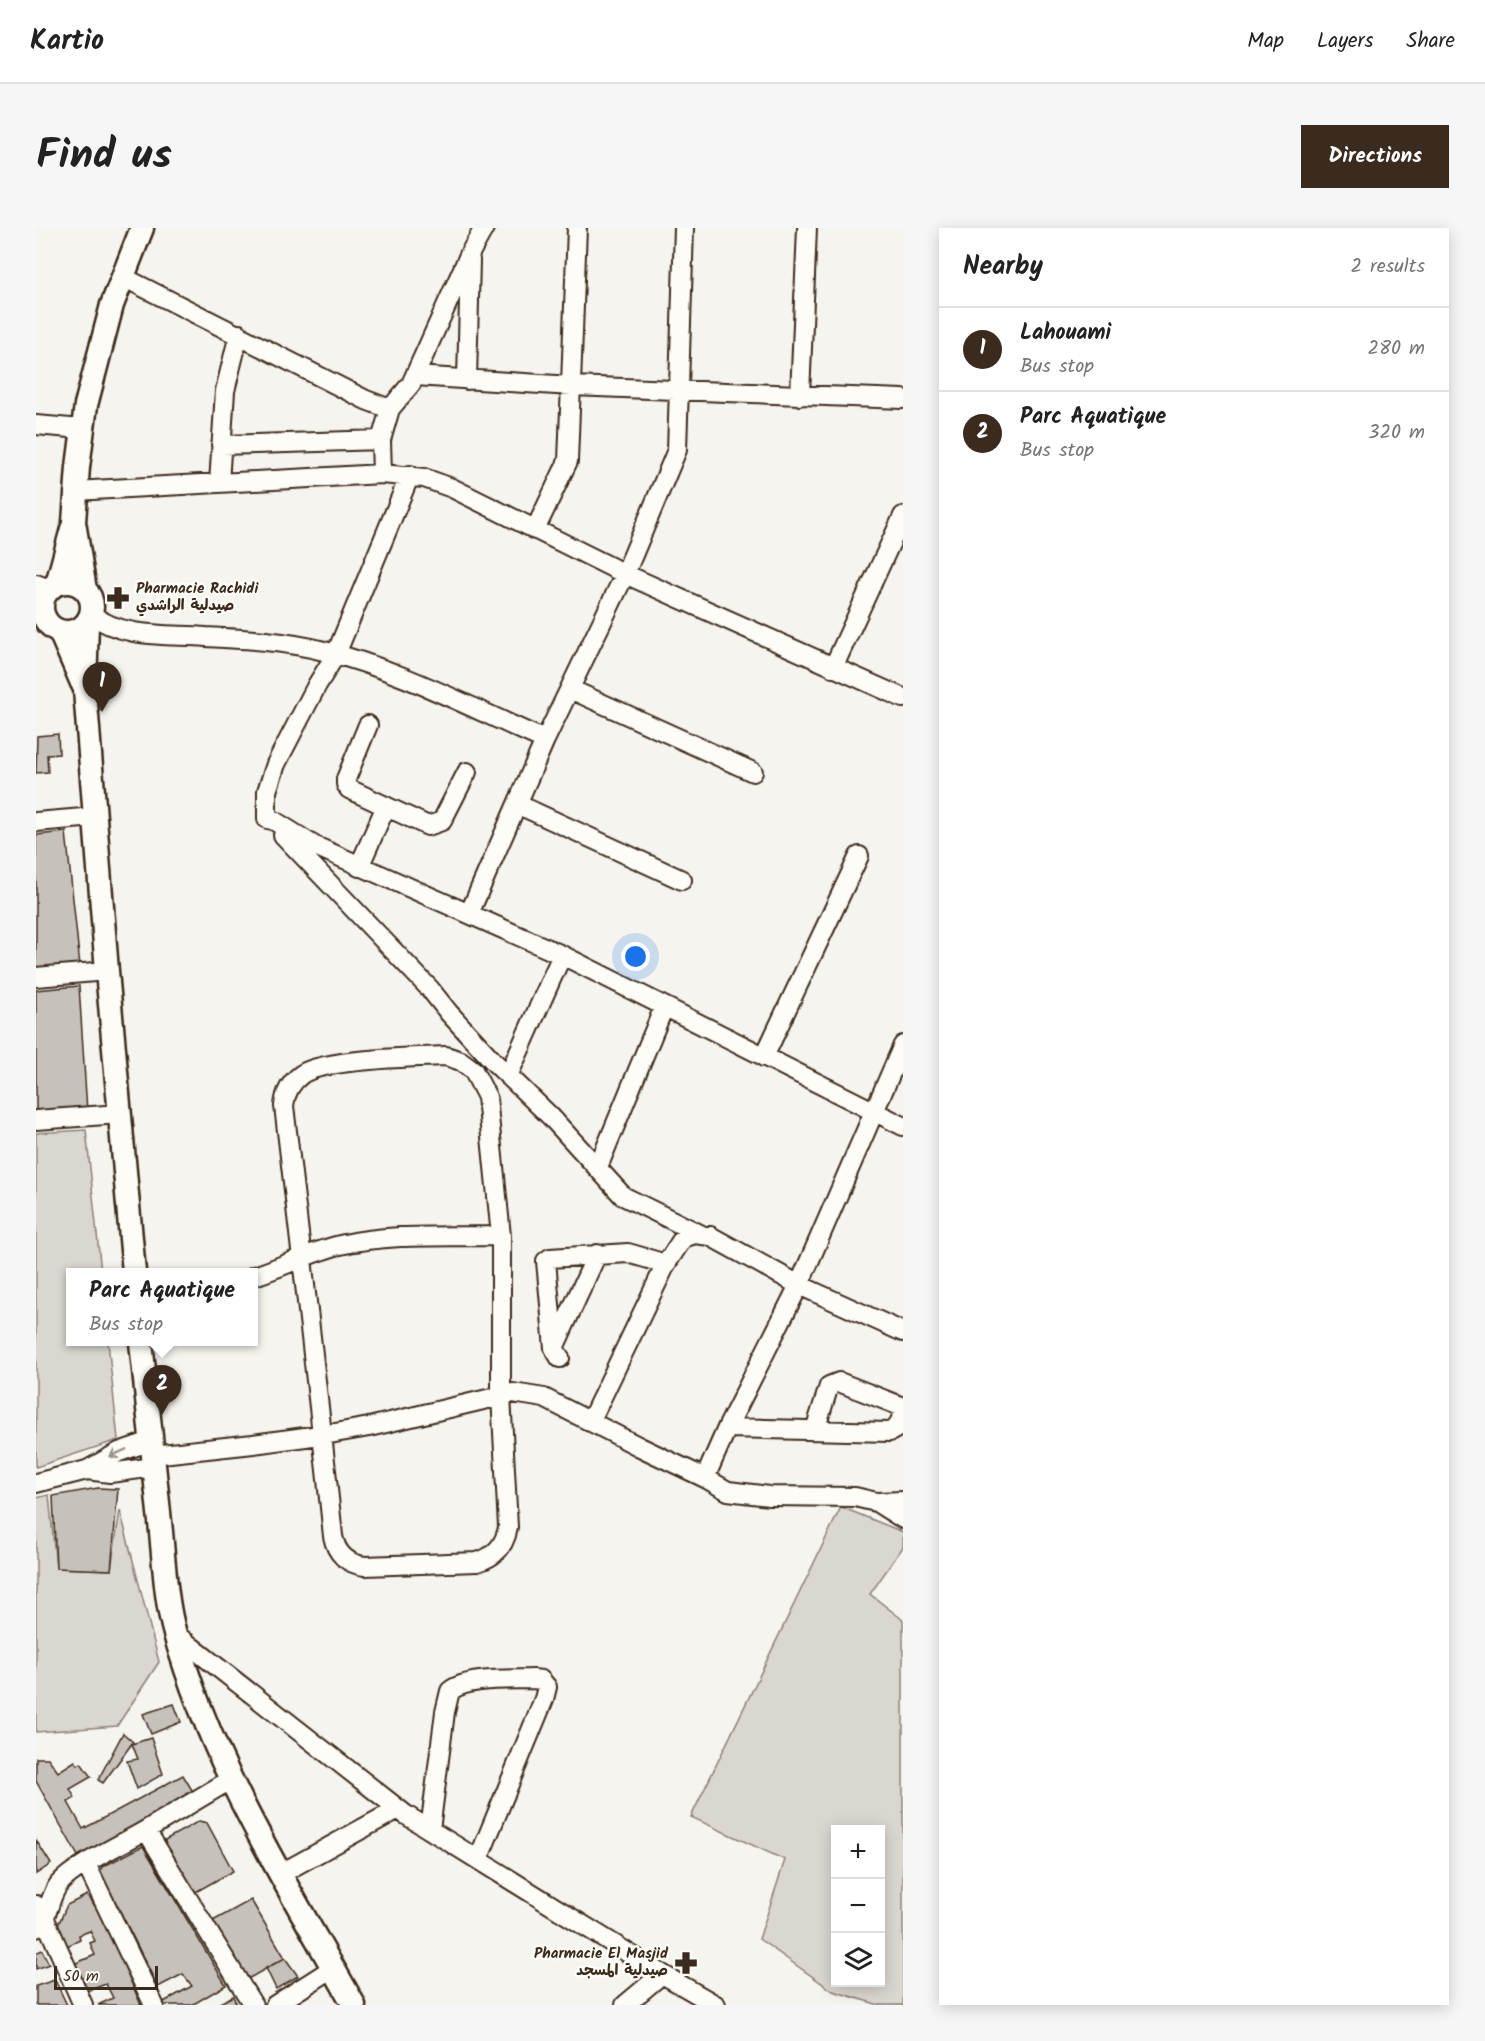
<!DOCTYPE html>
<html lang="en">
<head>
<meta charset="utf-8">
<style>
  body { margin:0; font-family:Kalam,"Playpen Sans Arabic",sans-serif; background:#f6f6f6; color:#222 }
  .controls { position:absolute; right:18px; bottom:18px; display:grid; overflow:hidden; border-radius:0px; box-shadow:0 3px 15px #0003 }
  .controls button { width:54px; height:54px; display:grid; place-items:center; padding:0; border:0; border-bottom:2px solid #e0e0e0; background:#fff; color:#222; font:30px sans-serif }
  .scale { position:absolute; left:18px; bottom:15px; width:104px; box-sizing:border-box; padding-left:6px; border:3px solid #3b2a1e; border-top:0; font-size:16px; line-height:21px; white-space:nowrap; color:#3b2a1e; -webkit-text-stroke:4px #fdfcf7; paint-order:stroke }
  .you { position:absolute; left:600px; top:729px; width:21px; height:21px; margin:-15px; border:4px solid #fff; border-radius:50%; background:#1a73e8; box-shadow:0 0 0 9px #1a73e833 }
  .badge { display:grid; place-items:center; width:39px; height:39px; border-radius:50%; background:#3b2a1e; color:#fff; font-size:20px; font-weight:700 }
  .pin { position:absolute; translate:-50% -50px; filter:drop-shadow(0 2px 3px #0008) }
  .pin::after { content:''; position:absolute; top:32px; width:21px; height:18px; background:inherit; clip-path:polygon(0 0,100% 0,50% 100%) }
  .popup { position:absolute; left:30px; top:1040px; width:192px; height:78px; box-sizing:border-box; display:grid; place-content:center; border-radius:0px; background:#fff; filter:drop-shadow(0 2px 4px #0005); font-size:20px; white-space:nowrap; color:#767676 }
  .popup b { font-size:22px; color:#222 }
  .popup::after { content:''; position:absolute; left:50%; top:100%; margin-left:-12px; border:12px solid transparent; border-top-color:#fff }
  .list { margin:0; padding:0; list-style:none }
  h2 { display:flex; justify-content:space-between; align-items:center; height:78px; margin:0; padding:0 24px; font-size:26px }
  h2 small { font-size:20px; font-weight:400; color:#767676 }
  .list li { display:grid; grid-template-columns:39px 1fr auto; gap:18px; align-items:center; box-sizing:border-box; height:84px; padding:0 24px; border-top:2px solid #e0e0e0 }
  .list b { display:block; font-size:22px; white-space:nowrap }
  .list p { margin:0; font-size:20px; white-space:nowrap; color:#767676 }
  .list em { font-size:20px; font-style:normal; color:#767676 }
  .icon { flex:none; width:33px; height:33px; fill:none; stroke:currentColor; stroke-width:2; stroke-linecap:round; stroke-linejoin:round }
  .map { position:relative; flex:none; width:867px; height:1777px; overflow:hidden; border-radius:0px }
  header { display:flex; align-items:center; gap:36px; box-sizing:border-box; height:84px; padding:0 30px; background:#fff; border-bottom:2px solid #e0e0e0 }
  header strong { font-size:28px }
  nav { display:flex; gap:33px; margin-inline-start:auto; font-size:21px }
  .intro { display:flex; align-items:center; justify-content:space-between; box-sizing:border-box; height:144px; padding:0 36px }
  h1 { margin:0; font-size:42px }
  .button { padding:15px 27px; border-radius:0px; background:#3b2a1e; color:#fff; font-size:21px; font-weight:700 }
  main { display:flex; gap:36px; padding:0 36px }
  aside { flex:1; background:#fff; border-radius:0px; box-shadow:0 3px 15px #0003 }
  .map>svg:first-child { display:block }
  .green { fill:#dad6d0; stroke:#8a8077; stroke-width:1.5; fill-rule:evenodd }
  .building { fill:#c7c1bb; stroke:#3b2a1e; stroke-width:1.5 }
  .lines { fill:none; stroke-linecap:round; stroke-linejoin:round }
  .minor-casing { stroke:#3b2a1e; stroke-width:22 }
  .major-casing { stroke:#3b2a1e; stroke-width:27 }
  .minor { stroke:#fdfcf7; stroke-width:18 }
  .major { stroke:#fdfcf7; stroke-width:22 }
  .oneway { stroke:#9c938a }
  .labels { text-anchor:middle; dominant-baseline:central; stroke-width:5; stroke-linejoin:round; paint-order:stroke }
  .poi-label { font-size:15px; font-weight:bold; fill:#3b2a1e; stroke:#fdfcf7; text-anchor:start }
</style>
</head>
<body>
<header>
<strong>Kartio</strong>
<nav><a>Map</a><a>Layers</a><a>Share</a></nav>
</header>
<div class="intro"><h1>Find us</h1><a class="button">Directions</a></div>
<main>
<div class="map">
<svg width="867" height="1777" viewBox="0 0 867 1777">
  <rect width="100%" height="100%" fill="#f5f4ee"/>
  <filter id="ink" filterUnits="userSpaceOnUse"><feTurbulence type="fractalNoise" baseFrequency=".0167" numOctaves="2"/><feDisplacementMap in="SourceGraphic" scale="12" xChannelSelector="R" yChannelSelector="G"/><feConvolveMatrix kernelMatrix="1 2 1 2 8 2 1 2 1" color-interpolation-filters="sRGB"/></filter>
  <g filter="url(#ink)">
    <path class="green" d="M50,902L65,1044H34V1114H72L82,1212L0,1239V905Z
      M13,1267L20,1340L75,1342L84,1282L123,1434L81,1498L0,1504V1270Z
      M805,1279L867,1304V1319L834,1366L867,1392V1777H843L797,1763L723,1711L749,1632L655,1589ZM800,1602H844V1754H800Z"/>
    <path class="building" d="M22,506L23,526L11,527L12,544L0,545L1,508Z
      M30,604L44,738L0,741V607Z
      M43,758L51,883L0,886V762Z
      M62,1260L82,1261L75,1342L20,1340L17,1268Z
      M138,1476L145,1494L115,1506L107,1486Z
      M87,1505L97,1514L67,1555L62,1552Z
      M115,1510L127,1546L101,1561L91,1533L102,1531L96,1516Z
      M0,1530H12L22,1544L39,1533L42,1537L45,1535L55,1549L34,1561L39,1570L32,1574L47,1601L147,1547L156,1562L152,1569L42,1628L0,1553Z
      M163,1593L171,1595L197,1643L158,1665L127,1613Z
      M0,1612L15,1636L0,1646Z
      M107,1618L190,1757L156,1777H128L126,1775L156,1758L147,1746L122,1759L64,1643L66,1639Z
      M51,1667L67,1689L105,1777H62L77,1770L70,1756L51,1763L38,1736L59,1727L54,1715L59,1713L54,1703L43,1707L44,1712L31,1718L22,1697L31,1677Z
      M215,1672L249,1730L210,1752L175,1694Z
      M6,1722L13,1736L0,1741V1725Z
      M249,1730L262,1748L240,1761L230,1740Z
      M19,1752L31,1777H0V1758Z
      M197,1768L201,1777H180Z"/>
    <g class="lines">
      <g class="minor-casing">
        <path id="minor" d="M87,49L330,172L354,181L375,156L434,25L448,0
          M379,148L536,158L867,171
          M431,152L434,32
          M764,168L771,0
          M0,197L46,201
          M185,217L345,212
          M346,246L345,212L354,181
          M374,247L300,426L281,457L240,536L231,563V591L237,592L277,617L526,727L867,898
          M183,255L189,163L203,106
          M39,263L346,246L388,250L416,260L589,346L867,470
          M499,302L532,233L541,0
          M0,356L13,361
          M55,386C86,411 133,406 170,409C210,411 250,413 288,423C365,442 437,481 509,512
          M797,440L867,288
          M534,461L717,544
          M332,497L310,551V556L313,561L392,598L406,593L431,544
          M481,576L646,652
          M0,594L59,589
          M247,607L394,761L413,785L459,835L515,889L587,968L666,1007
          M323,639L350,578
          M433,686L509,512L589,346L641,222L648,0
          M0,749L71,743
          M728,829L823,628
          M472,848L526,727
          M0,892L84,886
          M562,939L628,779
          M218,1048C247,1039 274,1024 304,1017C355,1005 412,1009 465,1008V1167L472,1299C469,1317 459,1329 441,1334L329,1338C311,1336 300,1325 297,1308C282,1164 265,1021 248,878C249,865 255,854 266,846C288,831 380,829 410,828L425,833L437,842L451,869L465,1008
          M519,1118L561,1026
          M524,1130L518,1120L510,1033L514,1030L592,1025L630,1036
          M554,1194L630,1036L647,1010L659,1006L674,1008L763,1057L867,1104
          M691,1200L854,1204L861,1200L867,1186
          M779,1202L793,1158L803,1154L867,1179
          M116,1227L217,1216L299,1205L333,1199L477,1165L508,1170L604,1219L669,1250L692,1263L733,1268L819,1269L840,1274L867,1291
          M51,1242L74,1245L118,1239
          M669,1250L691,1200L763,1057L867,817
          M0,1255L51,1242L83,1224L115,1213
          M840,1274L867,1273
          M138,1405L370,1587L626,1746L680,1777
          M194,1552L110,1602L217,1777
          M394,1602L409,1484L414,1463C431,1449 474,1452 497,1451L505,1452L511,1459L508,1471L442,1632
          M50,1636L118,1777
          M244,1646L362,1581
          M0,1677L9,1691L47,1777
          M0,1700C14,1688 12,1670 23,1656C38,1638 88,1615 110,1602
          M239,1777L297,1740
          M589,1777L626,1746"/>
      </g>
      <g class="major-casing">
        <path id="major" d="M6 379a25 25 0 1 1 50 0a25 25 0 1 1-50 0Z
          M21,356L36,301
          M49,362L38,294L42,239L50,177L76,77L106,0
          M51,394L49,462L71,743L98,1044
          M24,404L46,455
          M105,1114C111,1174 118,1234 124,1294C128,1331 129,1371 139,1406C177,1540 251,1657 318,1777"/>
      </g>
      <use href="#minor" class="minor"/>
      <use href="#major" class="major"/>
    </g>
    <defs><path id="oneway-shaft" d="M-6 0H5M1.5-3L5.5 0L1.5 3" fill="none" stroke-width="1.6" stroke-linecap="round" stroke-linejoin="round" transform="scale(1.5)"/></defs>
    <use class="oneway" href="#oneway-shaft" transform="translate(82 1225) rotate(156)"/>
  </g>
  <defs>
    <g id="pharmacy-bare" transform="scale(1.8)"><path d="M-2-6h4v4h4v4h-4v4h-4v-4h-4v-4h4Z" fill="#3b2a1e" stroke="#fdfcf7" stroke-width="2.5" paint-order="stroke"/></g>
  </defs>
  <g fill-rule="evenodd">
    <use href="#pharmacy-bare" x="82" y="370"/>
    <use href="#pharmacy-bare" x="650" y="1735"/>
  </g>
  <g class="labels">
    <g class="poi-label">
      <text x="100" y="361">Pharmacie Rachidi<tspan x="100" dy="17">صيدلية الراشدي</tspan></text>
      <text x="632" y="1726" text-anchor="end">Pharmacie El Masjid<tspan x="632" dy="17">صيدلية المسجد</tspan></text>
    </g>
  </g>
</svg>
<div class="controls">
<button>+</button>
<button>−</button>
<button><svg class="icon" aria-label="layers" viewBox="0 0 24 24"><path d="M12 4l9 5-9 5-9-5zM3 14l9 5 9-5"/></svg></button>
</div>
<div class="scale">50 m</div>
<div class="you"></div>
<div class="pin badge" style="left:66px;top:484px">1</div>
<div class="pin badge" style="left:126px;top:1187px">2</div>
<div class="popup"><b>Parc Aquatique</b>Bus stop</div>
</div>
<aside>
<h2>Nearby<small>2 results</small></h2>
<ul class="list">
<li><span class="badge">1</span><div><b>Lahouami</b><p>Bus stop</p></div><em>280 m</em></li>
<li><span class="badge">2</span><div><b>Parc Aquatique</b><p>Bus stop</p></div><em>320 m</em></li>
</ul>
</aside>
</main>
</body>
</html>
